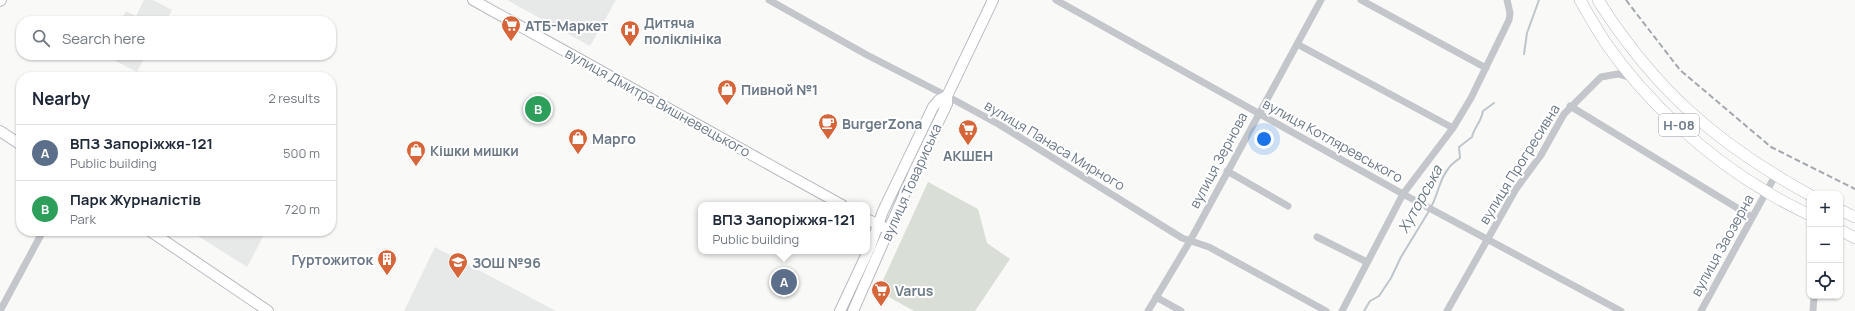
<!DOCTYPE html>
<html lang="en">
<head>
<meta charset="utf-8">
<style>
  body { margin:0; font-family:Manrope,sans-serif; background:#f6f6f7; color:#1f2937 }
  .controls { position:absolute; right:12px; bottom:12px; display:grid; overflow:hidden; border-radius:8px; box-shadow:0 1px 3px #0004 }
  .controls button { width:36px; height:36px; display:grid; place-items:center; padding:0; border:0; border-bottom:1px solid #e0e1e3; background:#fff; color:#1f2937; font:20px sans-serif }
  .you { position:absolute; left:1264px; top:139px; width:14px; height:14px; margin:-10px; border:3px solid #fff; border-radius:50%; background:#1a73e8; box-shadow:0 0 0 6px #1a73e833 }
  .badge { display:grid; place-items:center; width:26px; height:26px; border-radius:50%; background:#111827; color:#fff; font-size:13px; font-weight:700 }
  .pin { position:absolute; translate:-50% -50%; border:2px solid #fff; box-shadow:0 1px 4px #0006 }
  .popup { position:absolute; left:698px; top:202px; width:172px; height:52px; box-sizing:border-box; display:grid; place-content:center; border-radius:8px; background:#fff; filter:drop-shadow(0 1px 3px #0005); font-size:13px; white-space:nowrap; color:#747a83 }
  .popup b { font-size:15px; color:#1f2937 }
  .popup::after { content:''; position:absolute; left:50%; top:100%; margin-left:-8px; border:8px solid transparent; border-top-color:#fff }
  .list { margin:0; padding:0; list-style:none }
  h2 { display:flex; justify-content:space-between; align-items:center; height:52px; margin:0; padding:0 16px; font-size:17px }
  h2 small { font-size:13px; font-weight:400; color:#747a83 }
  .list li { display:grid; grid-template-columns:26px 1fr auto; gap:12px; align-items:center; box-sizing:border-box; height:56px; padding:0 16px; border-top:1px solid #e0e1e3 }
  .list b { display:block; font-size:15px; white-space:nowrap }
  .list p { margin:0; font-size:13px; white-space:nowrap; color:#747a83 }
  .list em { font-size:13px; font-style:normal; color:#747a83 }
  .icon { flex:none; width:22px; height:22px; fill:none; stroke:currentColor; stroke-width:2; stroke-linecap:round; stroke-linejoin:round }
  .map { position:relative; flex:none; width:1855px; height:311px; overflow:hidden }
  .search { position:absolute; background:#fff; box-shadow:0 1px 3px #0004; left:16px; top:16px; width:320px; height:44px; display:flex; align-items:center; gap:10px; box-sizing:border-box; padding:0 14px; border-radius:16px; color:#747a83; font-size:15px }
  .panel { position:absolute; background:#fff; box-shadow:0 1px 3px #0004; left:16px; top:72px; width:320px; height:164px; border-radius:16px }
  .map>svg:first-child { display:block }
  .built { fill:#e7e8e8 }
  .green { fill:#d9ded6 }
  .lines { fill:none; stroke-linecap:round; stroke-linejoin:round }
  .stream { stroke:#bec6cc; stroke-width:2 }
  .secondary-casing { stroke:#b6babf; stroke-width:12 }
  .primary-casing { stroke:#b7babe; stroke-width:12 }
  .street { stroke:#c3c6ca; stroke-width:7 }
  .secondary { stroke:#fff; stroke-width:10 }
  .primary { stroke:#fff; stroke-width:11 }
  .rail { stroke:#a3a8ae; stroke-width:2; stroke-dasharray:6 3; stroke-linecap:butt }
  .labels { text-anchor:middle; dominant-baseline:central; stroke-width:4; stroke-linejoin:round; paint-order:stroke }
  .shield { fill:#fff; stroke:#97a0aa; stroke-width:1 }
  .shield-label { font-size:13px; font-weight:bold; fill:#6b7886 }
  .poi-label { font-size:14px; font-weight:bold; fill:#6b7886; stroke:#fff; text-anchor:start }
  .street-label { font-size:14px; fill:#6b7886; stroke:#fff }
  .water-label { font-size:15px; font-style:italic; fill:#677880; stroke:#fff }
</style>
</head>
<body>
<div class="map">
<svg width="1855" height="311" viewBox="0 0 1855 311">
  <rect width="100%" height="100%" fill="#f9f9f7"/>
  <path class="built" d="M144,0H153L172,10L166,21H120L126,11L136,16Z
    M507,0H616L590,46Z
    M114,55H146L137,72L112,59Z
    M190,231H266L247,267Z
    M435,247L556,311H404Z"/>
  <path class="green" d="M928,182L978,209L987,243L1010,259L975,311H914L878,291Z"/>
  <g class="lines">
    <path class="stream" d="M1524,54L1527,33L1539,0
      M1431,207C1438,195 1439,180 1448,169C1451,164 1456,161 1460,158L1459,147L1472,137C1474,127 1481,123 1483,111L1494,103
      M1364,311L1370,301L1379,296L1391,278L1401,257L1429,211"/>
    <g class="secondary-casing">
      <path id="secondary" d="M473,0L842,205
        M0,1L1,0
        M0,131L21,145
        M867,219L883,227
        M150,231L268,311
        M840,311L870,247L883,211L933,107L939,100L947,96
        M853,311L915,170L947,104V96L993,0"/>
    </g>
    <g class="primary-casing">
      <path id="primary" d="M1580,0C1588,14 1596,28 1605,42C1646,101 1705,156 1767,192C1781,201 1796,208 1810,215
        M1598,0C1655,90 1717,144 1810,195
        M1840,210L1855,217
        M1840,230L1855,238"/>
    </g>
    <path class="street" d="M769,0L867,55L947,96L1000,125L1182,238L1209,247L1326,311
      M1056,0L1403,194L1621,311
      M1361,0L1486,68
      M1297,44L1453,128
      M1570,106L1752,217
      M1227,171L1288,206
      M1317,237L1367,262
      M1156,297L1181,311
      M0,311L43,231
      M1148,311L1190,241L1321,0
      M1342,311L1403,194L1453,128L1471,98L1509,20L1510,13L1507,0
      M1447,311L1516,189L1541,155L1564,114L1601,77L1618,74L1632,78
      M1701,311L1775,176
      M1813,311L1814,296"/>
    <use href="#secondary" class="secondary"/>
    <use href="#primary" class="primary"/>
    <path class="rail" d="M1626,0L1680,70L1771,147L1855,189"/>
  </g>
  <defs>
    <g id="supermarket-pin" transform="scale(1)"><path d="M0 17L-7.5 6A9.5 9.5 0 1 1 7.5 6Z" fill="#d6663a" stroke="#fff"/><path d="M-6-5.5h2.5l.6 2H6L4.5 2H-2.5L-4.4-4H-6ZM-1.5 3.2a1.3 1.3 0 1 0 .1 0ZM3 3.2a1.3 1.3 0 1 0 .1 0Z" fill="#fff"/></g>
    <g id="hospital-pin" transform="scale(1)"><path d="M0 17L-7.5 6A9.5 9.5 0 1 1 7.5 6Z" fill="#d6663a" stroke="#fff"/><path d="M-5-5h3v3.5h4V-5h3V5h-3V1.5h-4V5h-3Z" fill="#fff"/></g>
    <g id="shop-pin" transform="scale(1)"><path d="M0 17L-7.5 6A9.5 9.5 0 1 1 7.5 6Z" fill="#d6663a" stroke="#fff"/><path d="M-5-2.5h2.3a2.7 3.5 0 0 1 5.4 0H5L5.5 6h-11ZM-1.5-2.5h3a1.5 2.3 0 0 0-3 0Z" fill="#fff"/></g>
    <g id="cafe-pin" transform="scale(1)"><path d="M0 17L-7.5 6A9.5 9.5 0 1 1 7.5 6Z" fill="#d6663a" stroke="#fff"/><path d="M-5.5-4.5H6V0H3Q3 3.5 0 3.5H-2.5Q-5.5 3.5-5.5 0ZM3-3.2v2h1.7v-2ZM-6 4.5H4V6H-6Z" fill="#fff"/></g>
    <g id="building-pin" transform="scale(1)"><path d="M0 17L-7.5 6A9.5 9.5 0 1 1 7.5 6Z" fill="#d6663a" stroke="#fff"/><path d="M-4-6H4V6H1V3H-1V6H-4ZM-2.5-4.3h1.7v1.8h-1.7ZM.8-4.3h1.7v1.8H.8ZM-2.5-1h1.7V.8h-1.7ZM.8-1h1.7V.8H.8Z" fill="#fff"/></g>
    <g id="school-pin" transform="scale(1)"><path d="M0 17L-7.5 6A9.5 9.5 0 1 1 7.5 6Z" fill="#d6663a" stroke="#fff"/><path d="M0-5L7-2L0 1L-7-2ZM-4 1L0 2.5L4 1V4Q0 6-4 4Z" fill="#fff"/></g>
  </defs>
  <g fill-rule="evenodd">
    <use href="#supermarket-pin" x="511" y="25"/>
    <use href="#hospital-pin" x="630" y="30"/>
    <use href="#shop-pin" x="727" y="89"/>
    <use href="#cafe-pin" x="828" y="123"/>
    <use href="#supermarket-pin" x="968" y="129"/>
    <use href="#shop-pin" x="578" y="138"/>
    <use href="#shop-pin" x="416" y="150"/>
    <use href="#building-pin" x="387" y="259"/>
    <use href="#school-pin" x="458" y="262"/>
    <use href="#supermarket-pin" x="881" y="290"/>
  </g>
  <g class="labels">
    <rect class="shield" x="1659" y="114" width="40" height="22" rx="3"/>
    <g class="shield-label">
      <text x="1679" y="125">Н-08</text>
    </g>
    <g class="poi-label">
      <text x="644" y="22">Дитяча<tspan x="644" dy="16">поліклініка</tspan></text>
      <text x="525" y="25">АТБ-Маркет</text>
      <text x="741" y="89">Пивной №1</text>
      <text x="842" y="123">BurgerZona</text>
      <text x="592" y="138">Марго</text>
      <text x="430" y="150">Кішки мишки</text>
      <text x="968" y="155" text-anchor="middle">АКШЕН</text>
      <text x="373" y="259" text-anchor="end">Гуртожиток</text>
      <text x="472" y="262">ЗОШ №96</text>
      <text x="895" y="290">Varus</text>
    </g>
    <g class="street-label">
      <text transform="translate(658 102) rotate(29)">вулиця Дмитра Вишневецького</text>
      <text transform="translate(1333 140) rotate(29)">вулиця Котляревського</text>
      <text transform="translate(1055 145) rotate(31)">вулиця Панаса Мирного</text>
      <text transform="translate(1218 160) rotate(-62)">вулиця Зернова</text>
      <text transform="translate(1519 164) rotate(-58)">вулиця Прогресивна</text>
      <text transform="translate(911 182) rotate(-66)">вулиця Товариська</text>
      <text transform="translate(1722 245) rotate(-61)">вулиця Заозерна</text>
    </g>
    <g class="water-label">
      <text transform="translate(1420 199) rotate(-61)">Хуторська</text>
    </g>
  </g>
</svg>
<div class="controls">
<button>+</button>
<button>−</button>
<button><svg class="icon" aria-label="locate" viewBox="0 0 24 24"><circle cx="12" cy="12" r="6"/><path d="M12 2v4M12 18v4M2 12h4M18 12h4"/></svg></button>
</div>
<div class="you"></div>
<div class="pin badge" style="left:784px;top:282px;background:#5c6f8a">A</div>
<div class="popup"><b>ВПЗ Запоріжжя-121</b>Public building</div>
<div class="pin badge" style="left:538px;top:109px;background:#2e9e5b">B</div>
<div class="search"><svg class="icon" aria-label="search" viewBox="0 0 24 24"><circle cx="10" cy="10" r="6"/><path d="M15 15l6 6"/></svg>Search here</div>
<section class="panel">
<h2>Nearby<small>2 results</small></h2>
<ul class="list">
<li><span class="badge" style="background:#5c6f8a">A</span><div><b>ВПЗ Запоріжжя-121</b><p>Public building</p></div><em>500 m</em></li>
<li><span class="badge" style="background:#2e9e5b">B</span><div><b>Парк Журналістів</b><p>Park</p></div><em>720 m</em></li>
</ul>
</section>
</div>
</body>
</html>
